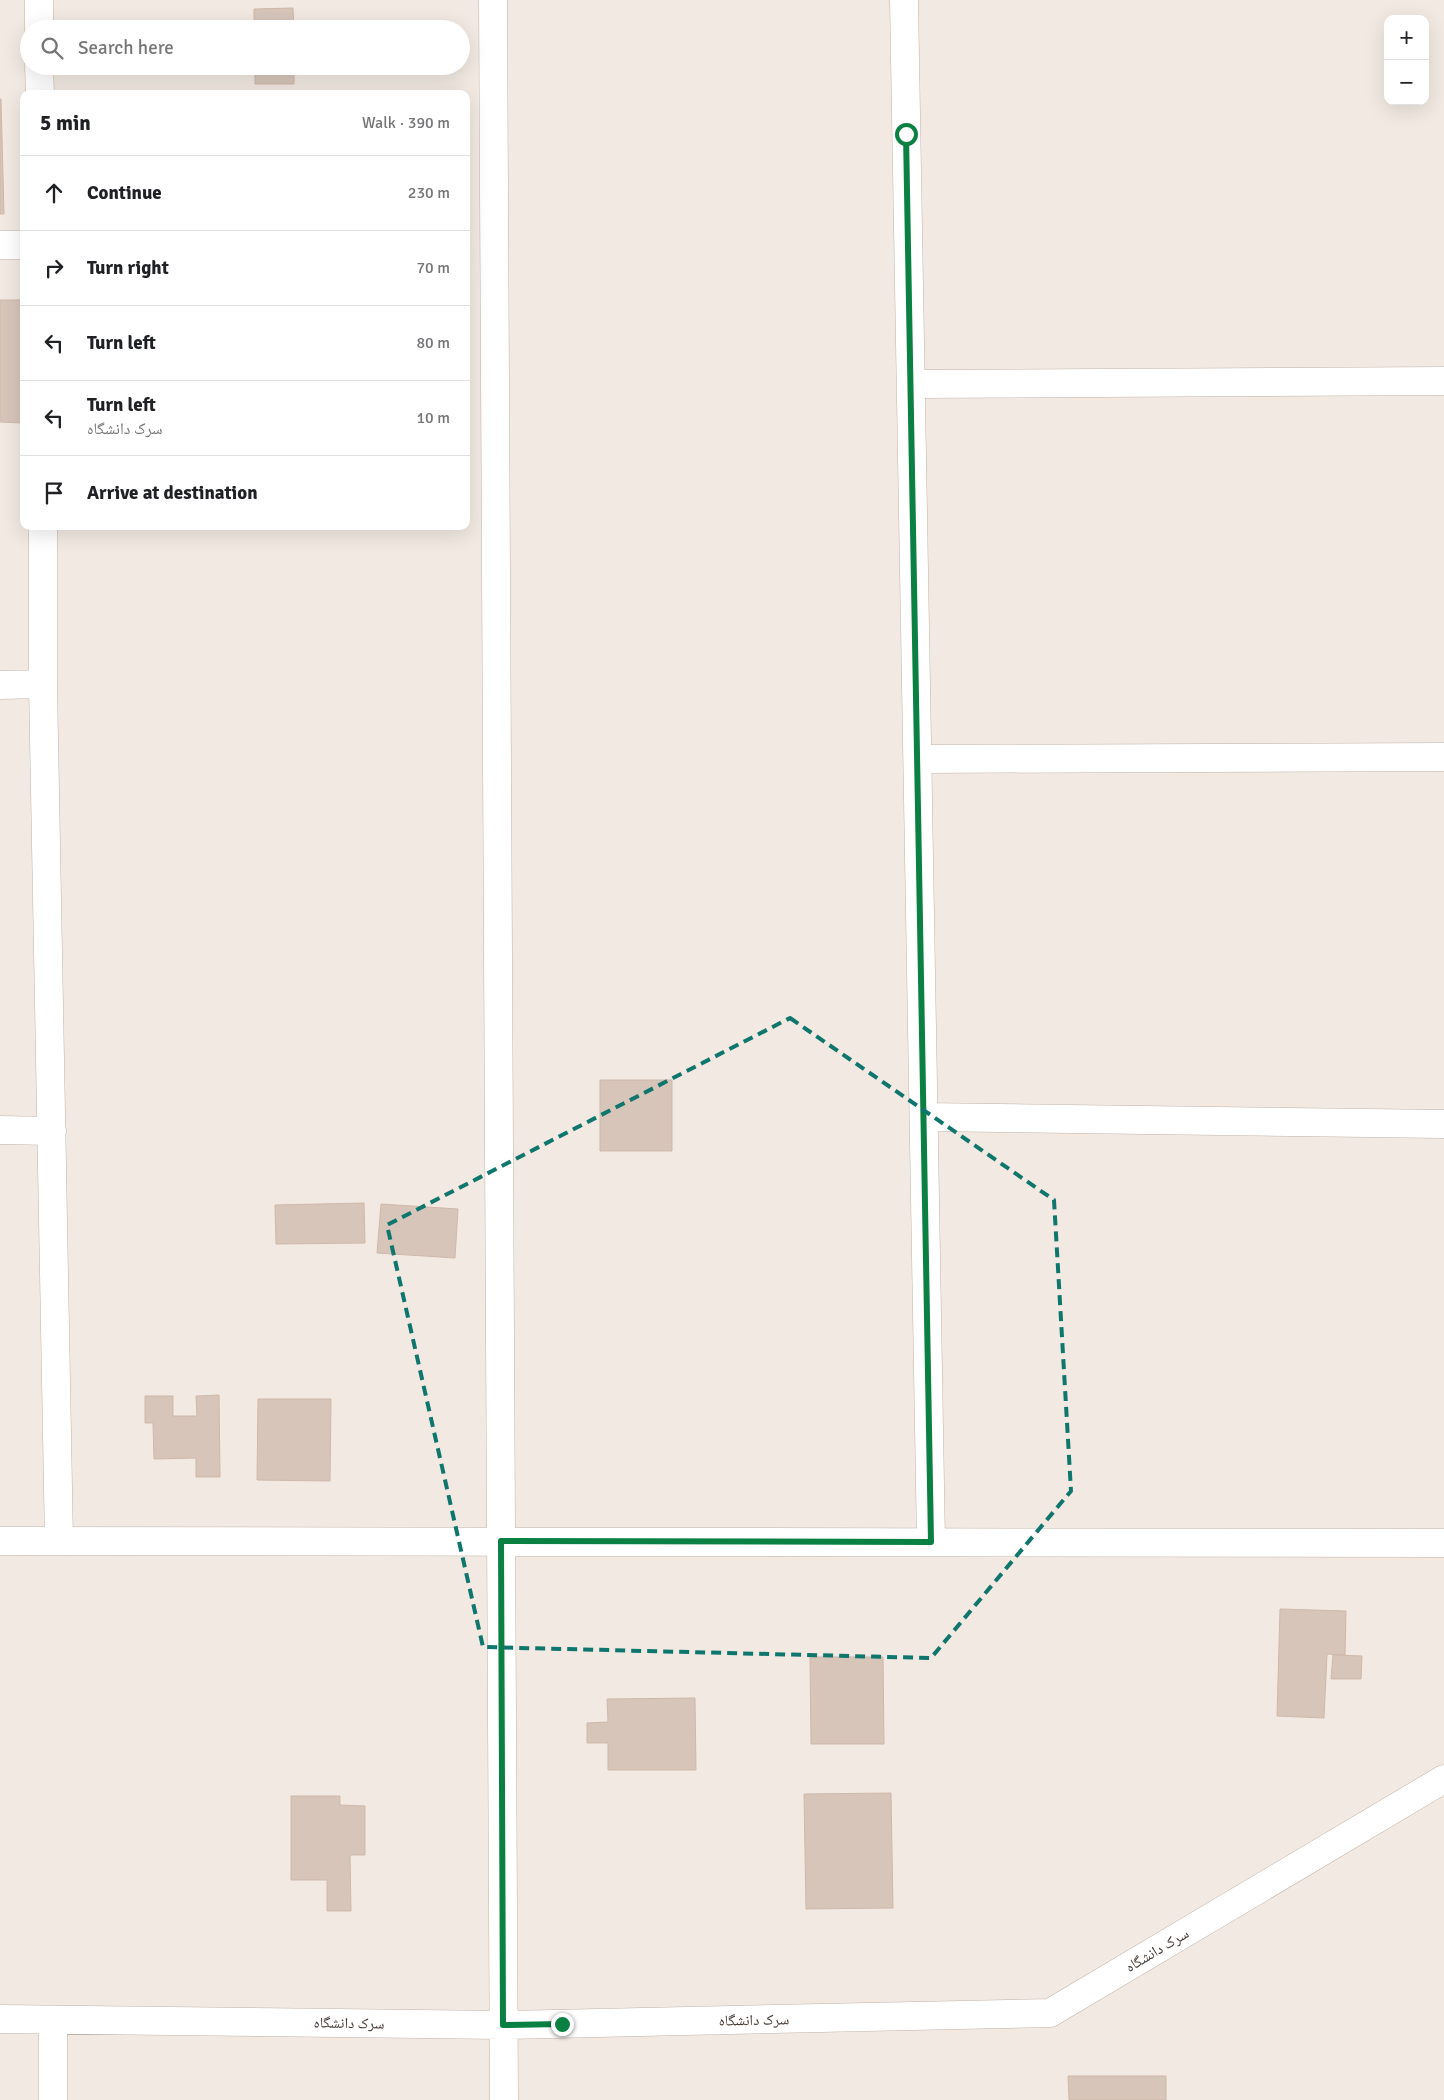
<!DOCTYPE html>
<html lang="en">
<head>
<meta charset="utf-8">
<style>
  body { margin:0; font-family:Signika,"Noto Naskh Arabic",sans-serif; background:#f6f6f6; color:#202124 }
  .controls { position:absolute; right:15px; top:15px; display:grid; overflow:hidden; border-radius:10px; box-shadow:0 5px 20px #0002 }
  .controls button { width:45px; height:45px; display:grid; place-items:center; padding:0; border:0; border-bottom:1px solid #e0e0e0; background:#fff; color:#202124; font:25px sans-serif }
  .stop { position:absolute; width:15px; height:15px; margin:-11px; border:4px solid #0b8043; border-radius:50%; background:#fff }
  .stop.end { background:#0b8043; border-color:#fff; box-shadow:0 1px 5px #0008 }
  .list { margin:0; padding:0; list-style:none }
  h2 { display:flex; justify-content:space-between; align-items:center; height:65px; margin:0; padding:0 20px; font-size:21px }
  h2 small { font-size:16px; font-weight:400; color:#757577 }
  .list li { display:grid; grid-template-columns:32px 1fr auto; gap:15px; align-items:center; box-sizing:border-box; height:75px; padding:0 20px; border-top:1px solid #e0e0e0 }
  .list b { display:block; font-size:19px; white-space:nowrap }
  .list p { margin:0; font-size:16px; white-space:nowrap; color:#757577 }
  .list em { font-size:16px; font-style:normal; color:#757577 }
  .icon { flex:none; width:28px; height:28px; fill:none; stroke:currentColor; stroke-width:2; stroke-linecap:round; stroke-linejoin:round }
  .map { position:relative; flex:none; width:1444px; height:2100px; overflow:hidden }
  .search { position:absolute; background:#fff; box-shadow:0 5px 20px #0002; left:20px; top:20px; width:450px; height:55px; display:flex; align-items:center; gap:12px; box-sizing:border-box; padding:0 18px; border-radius:28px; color:#757577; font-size:19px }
  .panel { position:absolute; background:#fff; box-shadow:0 5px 20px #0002; left:20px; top:90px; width:450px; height:440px; border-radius:10px }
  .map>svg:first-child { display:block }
  .building { fill:#d7c5ba; stroke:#cfb8aa }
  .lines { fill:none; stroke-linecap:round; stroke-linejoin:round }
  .minor-casing { stroke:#c1b2a7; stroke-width:29 }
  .minor { stroke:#fff; stroke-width:28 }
  .route { stroke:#0b8043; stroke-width:6 }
  .marked { fill:none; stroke:#0f766e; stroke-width:4; stroke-dasharray:10 6; stroke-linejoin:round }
  .labels { text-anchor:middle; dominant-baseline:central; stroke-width:4; stroke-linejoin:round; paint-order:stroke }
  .street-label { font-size:15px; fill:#443932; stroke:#fff }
</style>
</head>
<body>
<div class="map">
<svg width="1444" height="2100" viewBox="0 0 1444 2100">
  <rect width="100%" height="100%" fill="#f2eae2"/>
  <path class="building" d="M293,8L294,29H254V9Z
    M255,66H294V84H255Z
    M1,99L4,214H0V99Z
    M0,300H23L22,423L0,422Z
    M600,1080H672V1151H600Z
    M364,1203L365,1243L276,1244L275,1205Z
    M381,1204L458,1209L455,1258L377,1253Z
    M219,1395L220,1477H196V1458L154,1459L153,1423H145V1396H173V1416H197L196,1396Z
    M258,1399H331L330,1481L257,1480Z
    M1280,1609L1346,1611L1345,1655L1327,1654L1324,1718L1277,1716Z
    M1333,1655L1362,1656L1361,1679H1331Z
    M810,1657H883L884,1744H811Z
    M695,1698L696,1770H608V1743H587V1723L608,1722L607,1699Z
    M891,1793L893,1908L806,1909L804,1794Z
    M291,1796H340V1805L365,1806V1855H350L351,1911H327V1880H291Z
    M1068,2076H1166V2100H1069Z"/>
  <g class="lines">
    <g class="minor-casing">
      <path id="minor" d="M39,0V29
        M493,0L504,2100
        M904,0L931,1542
        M39,66L40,94
        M0,245H24
        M911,384L1444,381
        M43,526V684L59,1541
        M0,685L43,684
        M918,759L1444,757
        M924,1117L1444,1124
        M0,1130L52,1131
        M0,1541L1444,1543
        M0,2019L503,2025L1050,2013L1444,1779
        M53,2020V2100"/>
    </g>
    <use href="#minor" class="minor"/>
  </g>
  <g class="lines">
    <path class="route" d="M562,2024L503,2025L501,1541L931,1542L906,134"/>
  </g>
  <path class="marked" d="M790,1018L1054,1200L1071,1491L931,1658L483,1647L387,1225Z"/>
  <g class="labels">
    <g class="street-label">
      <text transform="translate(1157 1950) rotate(-31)">سرک دانشگاه</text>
      <text transform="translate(754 2020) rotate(-1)">سرک دانشگاه</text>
      <text transform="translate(349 2023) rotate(1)">سرک دانشگاه</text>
    </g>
  </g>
</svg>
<div class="controls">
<button>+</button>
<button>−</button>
</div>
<div class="stop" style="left:906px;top:134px"></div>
<div class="stop end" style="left:562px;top:2024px"></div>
<div class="search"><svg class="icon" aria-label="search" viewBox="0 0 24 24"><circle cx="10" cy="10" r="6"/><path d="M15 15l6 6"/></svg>Search here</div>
<section class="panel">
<h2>5 min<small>Walk · 390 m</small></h2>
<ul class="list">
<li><svg class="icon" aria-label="ahead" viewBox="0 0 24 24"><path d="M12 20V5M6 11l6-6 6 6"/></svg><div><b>Continue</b></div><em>230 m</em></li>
<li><svg class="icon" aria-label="right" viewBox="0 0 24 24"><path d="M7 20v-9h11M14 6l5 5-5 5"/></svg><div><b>Turn right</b></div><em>70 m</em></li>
<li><svg class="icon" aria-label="left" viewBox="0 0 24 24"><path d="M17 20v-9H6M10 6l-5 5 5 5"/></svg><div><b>Turn left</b></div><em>80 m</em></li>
<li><svg class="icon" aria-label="left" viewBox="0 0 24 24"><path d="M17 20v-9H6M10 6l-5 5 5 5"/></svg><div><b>Turn left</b><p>سرک دانشگاه</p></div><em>10 m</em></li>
<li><svg class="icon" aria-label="arrive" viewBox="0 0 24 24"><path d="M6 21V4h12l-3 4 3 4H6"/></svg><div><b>Arrive at destination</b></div></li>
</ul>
</section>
</div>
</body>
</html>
